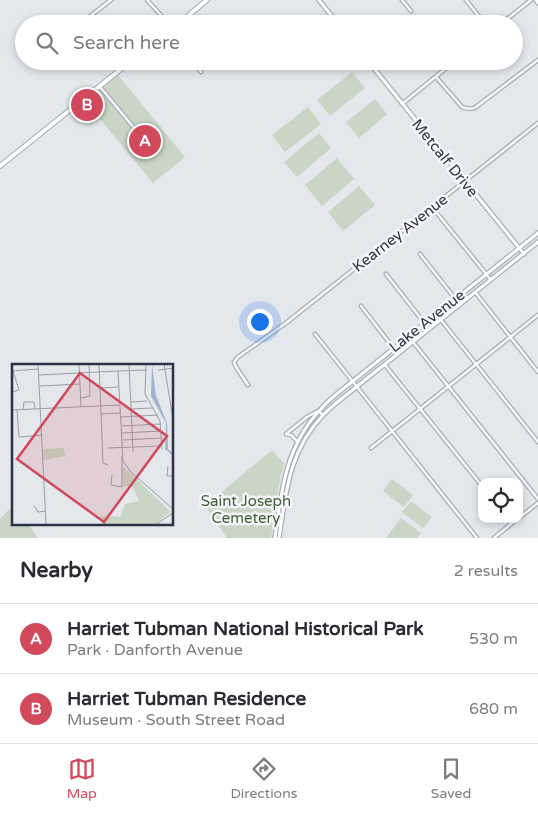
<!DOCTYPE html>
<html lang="en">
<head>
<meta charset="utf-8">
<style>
  body { margin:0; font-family:"Varela Round",sans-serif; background:#f2f2f3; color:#2b2b33 }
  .controls { position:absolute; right:15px; bottom:15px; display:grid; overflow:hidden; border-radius:10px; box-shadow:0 2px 8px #0003 }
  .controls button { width:45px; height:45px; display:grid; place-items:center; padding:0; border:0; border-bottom:1px solid #e1e1e2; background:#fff; color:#2b2b33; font:25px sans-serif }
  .you { position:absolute; left:259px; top:321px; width:18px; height:18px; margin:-12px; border:4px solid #fff; border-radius:50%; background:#1a73e8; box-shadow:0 0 0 8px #1a73e833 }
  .badge { display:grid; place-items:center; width:32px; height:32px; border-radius:50%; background:#d1495b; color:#fff; font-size:16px; font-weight:700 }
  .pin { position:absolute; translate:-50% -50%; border:2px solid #fff; box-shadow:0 1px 5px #0006 }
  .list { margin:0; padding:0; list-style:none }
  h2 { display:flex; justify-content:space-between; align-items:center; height:65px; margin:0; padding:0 20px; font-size:21px }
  h2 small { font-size:16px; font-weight:400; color:#7c7c81 }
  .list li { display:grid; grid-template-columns:32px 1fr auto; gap:15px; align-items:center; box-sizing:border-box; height:70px; padding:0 20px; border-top:1px solid #e1e1e2 }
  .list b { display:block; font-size:19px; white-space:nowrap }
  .list p { margin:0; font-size:16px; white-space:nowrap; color:#7c7c81 }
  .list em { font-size:16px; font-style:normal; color:#7c7c81 }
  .icon { flex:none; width:28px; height:28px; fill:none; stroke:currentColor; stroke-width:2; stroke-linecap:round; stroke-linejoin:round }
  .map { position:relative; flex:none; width:538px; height:538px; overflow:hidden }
  .search { position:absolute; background:#fff; box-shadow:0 2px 8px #0003; left:15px; right:15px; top:15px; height:55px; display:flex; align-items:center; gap:12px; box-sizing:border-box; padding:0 18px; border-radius:28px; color:#7c7c81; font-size:19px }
  .sheet { height:205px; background:#fff }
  nav { display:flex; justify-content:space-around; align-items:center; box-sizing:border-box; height:70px; border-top:1px solid #e1e1e2; background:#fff; font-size:14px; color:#7c7c81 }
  nav a { display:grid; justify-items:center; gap:2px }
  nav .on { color:#d1495b }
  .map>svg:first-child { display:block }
  .green { fill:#c9d6c5 }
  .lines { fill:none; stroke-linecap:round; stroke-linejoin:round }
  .street-casing { stroke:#a9aeb7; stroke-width:5 }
  .secondary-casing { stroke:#a9aeb7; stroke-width:5.5 }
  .primary-casing { stroke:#a3abb8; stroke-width:6 }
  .street { stroke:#f7f8fa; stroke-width:2.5 }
  .secondary { stroke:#fff; stroke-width:3 }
  .primary { stroke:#fff; stroke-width:4 }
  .labels { text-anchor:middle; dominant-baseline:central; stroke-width:5; stroke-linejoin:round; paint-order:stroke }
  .street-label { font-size:15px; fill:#2b3445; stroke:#f4f6f9 }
  .park-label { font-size:15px; fill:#3f6138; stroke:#f4f6f9 }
  .inset-road { fill:none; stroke:#9a9fa9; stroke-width:1 }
  .view { fill:#d1495b; fill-opacity:0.15; stroke:#d1495b; stroke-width:2.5 }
  .inset-edge { fill:none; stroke:#2b3445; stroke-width:2.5 }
</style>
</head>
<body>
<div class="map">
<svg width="538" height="538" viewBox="0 0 538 538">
  <rect width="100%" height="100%" fill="#e4e7ec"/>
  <path class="green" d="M352,72L365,88L330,116L317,100Z
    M118,75L185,157L153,183L100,119L90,125L77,109Z
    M375,99L387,114L359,138L346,122Z
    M308,107L321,124L285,152L272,135Z
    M319,133L331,148L297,177L284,162Z
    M337,158L354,179L322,206L305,185Z
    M359,186L375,205L343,231L328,212Z
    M272,450L284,463L280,479L271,538H227L205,506Z
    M392,479L413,495L404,507L383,491Z
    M411,501L432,517L423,528L402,512Z
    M14,504V524H28L38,538H0V519Z
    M401,518L421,533L417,538H386Z"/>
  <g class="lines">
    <g class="street-casing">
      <path id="street" d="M147,0L169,24
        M402,0L411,11
        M466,0L485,24
        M84,21L111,0
        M72,24L75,22L84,21L83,24
        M501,24L531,0
        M193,61L201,72
        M436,77L462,107C467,109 471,110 476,107L538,60
        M100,87L135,129
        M402,104L455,61
        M432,207L491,280
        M420,254L460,305
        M386,274L429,329
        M475,292L538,372
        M361,306L398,354
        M441,320L538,442
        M315,334L477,538
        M413,342L538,499
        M385,365L482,486
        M248,385L236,367L234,362L238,357L286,323L538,123
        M298,442L291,435L286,434L307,417L318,411L323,415
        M371,448L538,315
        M519,518L538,503
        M494,538L517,519"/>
    </g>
    <g class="secondary-casing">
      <path id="secondary" d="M319,0L338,24
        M536,0L538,3
        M368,61L524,254
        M275,538C281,491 286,445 321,409C330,398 342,390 353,381L538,233
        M279,538C286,491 289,451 323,415C331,407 341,399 350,392L538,242"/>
    </g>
    <g class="primary-casing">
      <path id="primary" d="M178,24L207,0
        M0,166L131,61"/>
    </g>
    <use href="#street" class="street"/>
    <use href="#secondary" class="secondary"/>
    <use href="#primary" class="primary"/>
  </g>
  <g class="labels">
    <g class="street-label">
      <text transform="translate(445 158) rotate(51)">Metcalf Drive</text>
      <text transform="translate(400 233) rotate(-38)">Kearney Avenue</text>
      <text transform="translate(427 321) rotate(-38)">Lake Avenue</text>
    </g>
    <g class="park-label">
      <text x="246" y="501">Saint Joseph<tspan x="246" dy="17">Cemetery</tspan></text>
    </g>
  </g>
  <g transform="translate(12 364)">
    <rect width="161" height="161" fill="#e4e7ec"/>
    <path d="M52,84L53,92L32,96L31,85ZM110,104H113L159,148L142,161H90L88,152L108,153L113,140L127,137L121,123L111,122Z" fill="#c9d6c5"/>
    <path d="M140,0L144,32L155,59L156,85L161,89V92L153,85L154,59L139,32Z" fill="#9fb4cc"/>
    <path class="inset-road" d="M26,0L34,161M67,0L69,43M87,0L91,99L96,101M117,0L121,88M134,0L133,30L148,57L150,85M152,0L162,61M146,6L162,4M0,7L26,5M106,7L134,6M27,11L106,7L111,97L118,107L162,146M28,22L68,20M88,24L107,23M0,28L7,26L1,7M69,34L78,32L77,0M119,38L135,37M119,45L140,44M0,46L107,41M5,46L7,73L30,71M11,46L12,38H22L23,45M89,50L108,49M108,53L146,51M110,62L149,60M110,69L149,67M111,76L150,74M96,84L149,82M156,102L155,112H162M100,111L99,121L110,123V92M22,142L26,148L34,147M143,161L161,149"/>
    <path class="view" d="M68,9L155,72L92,158L5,95Z"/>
    <rect width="161" height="161" class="inset-edge"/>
  </g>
</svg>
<div class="controls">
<button><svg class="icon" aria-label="locate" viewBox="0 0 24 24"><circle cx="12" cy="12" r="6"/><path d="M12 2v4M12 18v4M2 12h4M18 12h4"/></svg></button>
</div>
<div class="you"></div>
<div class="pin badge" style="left:145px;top:141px">A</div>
<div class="pin badge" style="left:87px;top:105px">B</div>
<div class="search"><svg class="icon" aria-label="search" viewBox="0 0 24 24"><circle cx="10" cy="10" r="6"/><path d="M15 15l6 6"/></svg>Search here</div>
</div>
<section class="sheet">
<h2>Nearby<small>2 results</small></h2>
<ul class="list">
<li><span class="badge">A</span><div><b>Harriet Tubman National Historical Park</b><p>Park · Danforth Avenue</p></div><em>530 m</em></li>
<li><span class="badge">B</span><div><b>Harriet Tubman Residence</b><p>Museum · South Street Road</p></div><em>680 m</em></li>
</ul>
</section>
<nav>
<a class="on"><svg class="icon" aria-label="map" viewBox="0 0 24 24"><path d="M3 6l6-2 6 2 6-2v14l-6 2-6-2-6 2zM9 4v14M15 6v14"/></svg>Map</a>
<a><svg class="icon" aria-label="directions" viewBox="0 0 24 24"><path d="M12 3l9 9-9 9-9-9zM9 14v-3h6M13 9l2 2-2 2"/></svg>Directions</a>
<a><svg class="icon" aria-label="saved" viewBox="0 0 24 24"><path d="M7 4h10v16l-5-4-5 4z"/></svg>Saved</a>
</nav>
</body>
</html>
